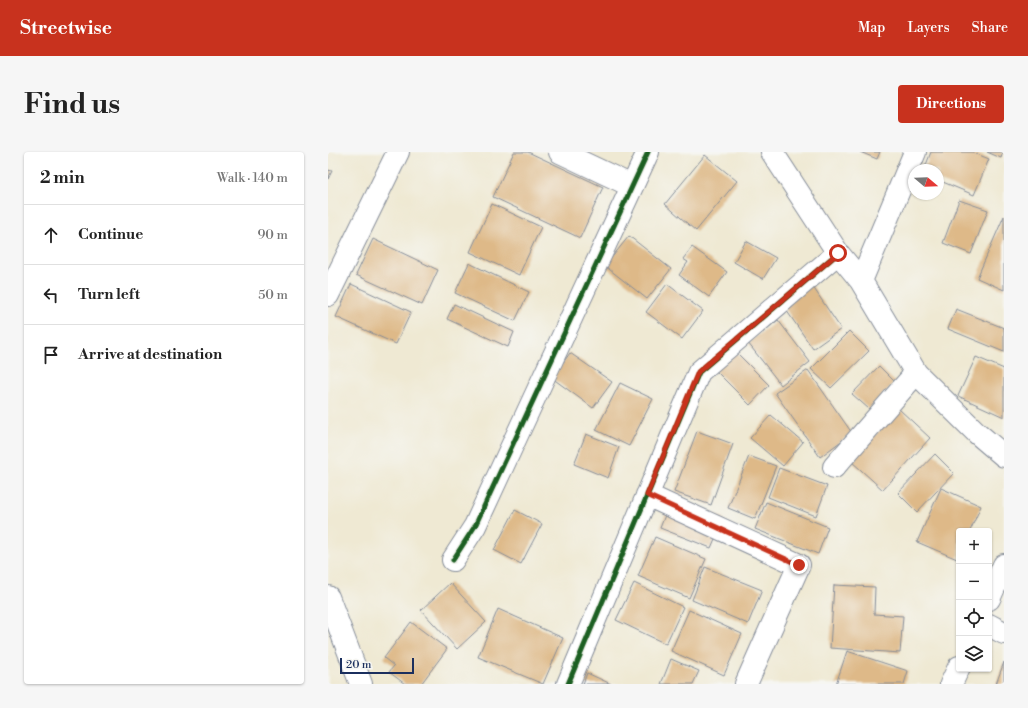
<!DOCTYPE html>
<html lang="en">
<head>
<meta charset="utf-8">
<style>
  body { margin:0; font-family:"Libre Bodoni",serif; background:#f6f6f6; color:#222 }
  .controls { position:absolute; right:12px; bottom:12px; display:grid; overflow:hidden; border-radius:4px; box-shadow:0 1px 3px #0004 }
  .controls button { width:36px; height:36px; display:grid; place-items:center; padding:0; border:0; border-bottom:1px solid #e0e0e0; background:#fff; color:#222; font:20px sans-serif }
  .compass { position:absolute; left:580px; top:12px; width:36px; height:36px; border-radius:50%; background:#fff; box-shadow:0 1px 3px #0004; rotate:109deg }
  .scale { position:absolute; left:12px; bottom:10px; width:74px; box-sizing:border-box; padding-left:4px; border:2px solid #1b2f5e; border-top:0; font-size:11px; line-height:14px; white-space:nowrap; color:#1b2f5e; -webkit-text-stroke:3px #f6f6f2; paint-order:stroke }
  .stop { position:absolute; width:12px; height:12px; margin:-9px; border:3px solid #c8321e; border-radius:50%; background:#fff }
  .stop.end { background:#c8321e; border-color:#fff; box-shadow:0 1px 4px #0008 }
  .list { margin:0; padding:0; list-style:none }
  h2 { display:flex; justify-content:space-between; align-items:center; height:52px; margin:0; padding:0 16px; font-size:17px }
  h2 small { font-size:13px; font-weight:400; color:#767676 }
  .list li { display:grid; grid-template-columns:26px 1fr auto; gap:12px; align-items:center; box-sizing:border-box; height:60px; padding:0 16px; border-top:1px solid #e0e0e0 }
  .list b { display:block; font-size:15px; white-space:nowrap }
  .list em { font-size:13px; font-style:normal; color:#767676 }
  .icon { flex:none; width:22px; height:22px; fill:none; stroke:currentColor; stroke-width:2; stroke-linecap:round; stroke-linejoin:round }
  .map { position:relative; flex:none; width:676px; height:532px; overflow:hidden; border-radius:4px }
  header { display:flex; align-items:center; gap:24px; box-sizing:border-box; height:56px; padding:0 20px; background:#c8321e; color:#fff }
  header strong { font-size:19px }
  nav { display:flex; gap:22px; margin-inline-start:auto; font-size:14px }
  .intro { display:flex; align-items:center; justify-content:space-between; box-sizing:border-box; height:96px; padding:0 24px }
  h1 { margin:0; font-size:28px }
  .button { padding:10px 18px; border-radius:4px; background:#c8321e; color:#fff; font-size:14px; font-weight:700 }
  main { display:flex; gap:24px; padding:0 24px }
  aside { flex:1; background:#fff; border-radius:4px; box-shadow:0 1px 3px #0004 }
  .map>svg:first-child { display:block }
  .building { fill:#deb988 }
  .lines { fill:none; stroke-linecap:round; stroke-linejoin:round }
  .minor-casing { stroke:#858c98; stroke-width:24 }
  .minor { stroke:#fff; stroke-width:22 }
  .cycleway-casing { stroke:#f6f6f2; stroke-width:8 }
  .cycleway { stroke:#1b5e20; stroke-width:5 }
  .route { stroke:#c8321e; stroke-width:5 }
</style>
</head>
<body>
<header>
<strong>Streetwise</strong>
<nav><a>Map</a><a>Layers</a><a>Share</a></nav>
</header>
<div class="intro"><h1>Find us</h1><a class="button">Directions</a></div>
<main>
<aside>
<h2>2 min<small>Walk · 140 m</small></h2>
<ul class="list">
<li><svg class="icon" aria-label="ahead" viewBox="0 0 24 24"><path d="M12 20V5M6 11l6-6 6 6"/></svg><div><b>Continue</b></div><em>90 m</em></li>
<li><svg class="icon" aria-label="left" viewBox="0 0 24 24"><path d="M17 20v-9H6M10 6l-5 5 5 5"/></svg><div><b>Turn left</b></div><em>50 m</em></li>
<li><svg class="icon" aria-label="arrive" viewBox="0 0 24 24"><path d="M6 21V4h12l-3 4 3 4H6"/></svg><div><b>Arrive at destination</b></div></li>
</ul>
</aside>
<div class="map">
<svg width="676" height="532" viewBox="0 0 676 532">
  <rect width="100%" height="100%" fill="#f6f6f2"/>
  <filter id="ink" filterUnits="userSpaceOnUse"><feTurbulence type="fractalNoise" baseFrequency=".025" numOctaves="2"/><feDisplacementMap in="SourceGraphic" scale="8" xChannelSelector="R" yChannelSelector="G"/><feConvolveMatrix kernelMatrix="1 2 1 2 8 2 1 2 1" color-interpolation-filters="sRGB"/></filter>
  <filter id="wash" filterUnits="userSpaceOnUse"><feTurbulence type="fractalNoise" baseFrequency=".012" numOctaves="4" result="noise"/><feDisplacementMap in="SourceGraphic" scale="16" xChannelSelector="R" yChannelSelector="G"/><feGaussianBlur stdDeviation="0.9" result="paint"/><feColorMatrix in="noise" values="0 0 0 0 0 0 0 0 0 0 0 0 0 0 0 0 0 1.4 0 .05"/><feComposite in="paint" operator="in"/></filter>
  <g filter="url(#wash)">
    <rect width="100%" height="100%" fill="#efe9d3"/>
    <g id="blocks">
      <path class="building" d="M186,0H200L275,35L252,86L165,45Z
        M532,0H552L549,7Z
        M603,0H644L661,7L646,43L610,28V18H596Z
        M659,0H675L673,6Z
        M377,3L409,29L368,79L337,52Z
        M0,18L4,19L0,27Z
        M631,48L660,58L643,102L615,91Z
        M164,52L213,75L191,123L142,100Z
        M676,64V138L649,126Z
        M301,84L343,117L319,147L277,114Z
        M45,87L110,118L94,153L28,123Z
        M418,89L448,106L435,127L406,110Z
        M364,95L399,120L381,145L351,123L360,110L355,107Z
        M141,111L201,140L187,169L127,141Z
        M23,132L83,160L68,192L8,165Z
        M339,132L375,159L354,187L318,160Z
        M483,132L513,177L485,197L454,152Z
        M126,152L186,180L180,195L119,167Z
        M628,157L676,176V200L620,177Z
        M450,168L482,210L453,233L420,191Z
        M521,179L541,199L503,236L483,217Z
        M406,198L441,233L422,253L387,218Z
        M242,201L284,230L265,256L224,226Z
        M648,205L676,217V265L630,244Z
        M551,214L567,230L541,257L524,242Z
        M480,218L524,281L492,305L447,241Z
        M292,231L325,247L301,294L268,278Z
        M571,257L602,286L555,338L523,309Z
        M443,263L475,290L455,314L422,286Z
        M369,279L405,292L383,353L346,340Z
        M258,282L291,295L280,326L246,312Z
        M607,302L626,321L589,360L570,341Z
        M421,304L448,314L427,367L400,356Z
        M451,316L499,334L488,364L440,345Z
        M613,336L653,354L642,379H631V403L629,407L589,390Z
        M344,345L396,366L383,396L332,376Z
        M438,350L500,375L490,402L427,377Z
        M187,358L214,372L193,412L166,398Z
        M327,385L378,407L361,446L310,424Z
        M377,415L434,438L420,472L364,448Z
        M122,431L158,470L129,497L93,458Z
        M306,431L355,455L338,492L288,468Z
        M506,433L547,435L546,462L575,464L572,501L502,496Z
        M170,457L235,486L215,532L150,505Z
        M361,458L414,482L396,523L343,499Z
        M83,470L119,497L93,532H77L61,520L66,514L56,506Z
        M519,499L580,519L576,532H508Z
        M343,507L371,519L365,532H333Z
        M676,510V532H668Z
        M259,521L283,532H255Z"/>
    </g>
  </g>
  <g filter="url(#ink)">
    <use href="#blocks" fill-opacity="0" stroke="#858c98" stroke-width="1"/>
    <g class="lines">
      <g class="minor-casing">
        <path id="minor" d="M232,0L304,34
          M444,0L510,101L533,129L588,221L649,281L676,304
          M533,129L587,0
          M0,143L70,0
          M506,315L588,221
          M319,343L471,413L418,532
          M125,408L147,374L320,0
          M0,445L33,532
          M661,447L676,413
          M661,473L676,481
          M240,532L371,220L510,101
          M623,532L631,515"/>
      </g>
      <use href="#minor" class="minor"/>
      <g class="cycleway-casing">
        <path id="cycleway" d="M125,408L147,374L320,0
          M240,532L371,220L510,101"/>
      </g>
      <use href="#cycleway" class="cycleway"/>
    </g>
  </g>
  <g class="lines" filter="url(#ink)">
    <path class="route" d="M471,413L319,343L370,220L510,101"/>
  </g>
</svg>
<div class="controls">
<button>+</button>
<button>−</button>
<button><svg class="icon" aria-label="locate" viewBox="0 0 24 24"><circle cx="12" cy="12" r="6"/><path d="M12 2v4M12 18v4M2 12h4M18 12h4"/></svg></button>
<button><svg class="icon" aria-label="layers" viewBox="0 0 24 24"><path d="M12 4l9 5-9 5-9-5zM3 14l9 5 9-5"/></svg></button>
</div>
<svg class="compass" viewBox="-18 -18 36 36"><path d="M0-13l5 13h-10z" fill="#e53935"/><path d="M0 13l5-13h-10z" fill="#767676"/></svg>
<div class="scale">20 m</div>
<div class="stop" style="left:510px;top:101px"></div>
<div class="stop end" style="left:471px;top:413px"></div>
</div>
</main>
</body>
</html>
